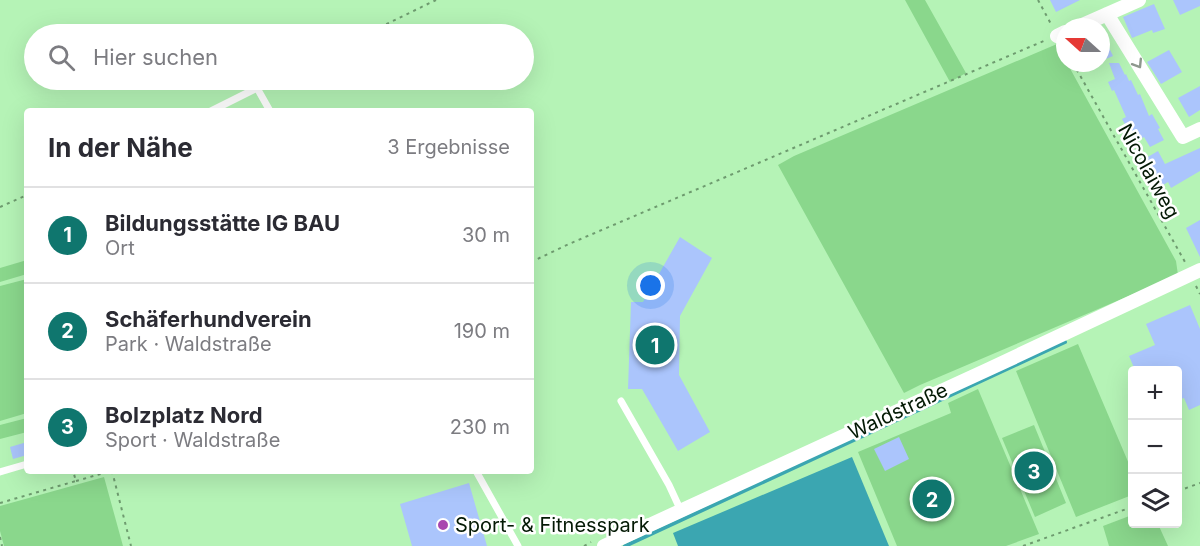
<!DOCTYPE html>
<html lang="de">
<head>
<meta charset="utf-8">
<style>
  body { margin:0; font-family:Inter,sans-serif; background:#f2f2f3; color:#2b2b33 }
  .controls { position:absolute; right:18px; bottom:18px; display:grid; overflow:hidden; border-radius:6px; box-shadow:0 6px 24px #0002 }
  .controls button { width:54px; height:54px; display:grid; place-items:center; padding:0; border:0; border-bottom:2px solid #e1e1e2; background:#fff; color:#2b2b33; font:30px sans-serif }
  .compass { position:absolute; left:1056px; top:18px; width:54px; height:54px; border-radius:50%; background:#fff; box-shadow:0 6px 24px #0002; rotate:291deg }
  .you { position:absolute; left:651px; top:286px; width:21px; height:21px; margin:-15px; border:4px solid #fff; border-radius:50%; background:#1a73e8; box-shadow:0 0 0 9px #1a73e833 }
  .badge { display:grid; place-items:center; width:39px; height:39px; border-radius:50%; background:#0f766e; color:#fff; font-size:20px; font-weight:700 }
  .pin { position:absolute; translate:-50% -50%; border:3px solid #fff; box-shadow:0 2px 6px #0006 }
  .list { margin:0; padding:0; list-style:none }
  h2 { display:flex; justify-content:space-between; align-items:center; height:78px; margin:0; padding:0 24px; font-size:26px }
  h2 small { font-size:20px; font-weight:400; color:#7c7c81 }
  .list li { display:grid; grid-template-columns:39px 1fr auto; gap:18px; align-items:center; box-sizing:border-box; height:96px; padding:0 24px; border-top:2px solid #e1e1e2 }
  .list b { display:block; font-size:22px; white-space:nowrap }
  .list p { margin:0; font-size:20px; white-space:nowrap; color:#7c7c81 }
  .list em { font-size:20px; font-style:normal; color:#7c7c81 }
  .icon { flex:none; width:33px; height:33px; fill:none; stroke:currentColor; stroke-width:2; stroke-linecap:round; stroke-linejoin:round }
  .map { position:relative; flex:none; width:1200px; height:546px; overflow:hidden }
  .search { position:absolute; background:#fff; box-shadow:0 6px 24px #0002; left:24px; top:24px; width:510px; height:66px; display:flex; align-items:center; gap:15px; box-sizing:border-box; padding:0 21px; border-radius:33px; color:#7c7c81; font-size:22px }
  .panel { position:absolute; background:#fff; box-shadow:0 6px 24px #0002; left:24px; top:108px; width:510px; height:366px; border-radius:6px }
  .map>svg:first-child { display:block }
  .green { fill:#8ad78c }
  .water { fill:#3ba6b1 }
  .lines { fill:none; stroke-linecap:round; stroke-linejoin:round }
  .stream { stroke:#3ba6b1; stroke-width:4 }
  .building { fill:#abc5fc }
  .path { stroke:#6e9b6f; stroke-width:2; stroke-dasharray:3 4.5; stroke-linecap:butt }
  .service { stroke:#fff; stroke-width:7 }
  .minor { stroke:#fff; stroke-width:14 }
  .oneway { stroke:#8e988e }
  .poi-dot { fill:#a847af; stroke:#fff; stroke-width:2 }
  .labels { text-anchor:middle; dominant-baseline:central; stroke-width:5; stroke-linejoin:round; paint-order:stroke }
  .street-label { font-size:20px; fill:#031904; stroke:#fff }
  .poi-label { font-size:20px; fill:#031904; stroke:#fff; text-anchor:start }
</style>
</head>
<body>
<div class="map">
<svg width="1200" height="546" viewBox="0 0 1200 546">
  <rect width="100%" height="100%" fill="#b5f3b6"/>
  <path class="green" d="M905,0H925L966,73L950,82Z
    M1057,44L1065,59V63H1067L1176,261L1178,275L920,385L904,393L778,165L794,156Z
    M27,260V274L0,282V268Z
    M27,279V413L0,421V286Z
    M1078,344L1132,471V495L1076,517L1016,371Z
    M978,389L1039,534L1006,546H897L858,452L951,413L948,403Z
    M27,418V432L0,439V425Z
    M1034,425L1066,503L1035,517L1002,438Z
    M104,477L123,546H4L0,531V506Z
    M1132,515V524H1158L1168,546H1109L1103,526Z"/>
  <path class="water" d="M852,457L889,546H678L673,533Z"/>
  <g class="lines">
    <path class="stream" d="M625,546L1065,342"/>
  </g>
  <path class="building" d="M1050,0H1080L1056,12Z
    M1173,0H1200V6L1180,15Z
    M1154,4L1165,29L1153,33L1152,30L1132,38L1123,17Z
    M1101,31L1113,56L1101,61Z
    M1169,50L1182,72L1161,84L1147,62Z
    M1109,63H1119L1125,75L1126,74L1129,81L1131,80L1138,95L1140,94L1149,116L1152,114L1160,128L1158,129L1164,140L1150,147L1144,137L1135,142L1122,119L1126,117L1114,90L1112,91L1108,82L1115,79Z
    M1200,86V110L1189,117L1178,98Z
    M1200,148V171L1171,188L1168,182L1160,187L1146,158L1158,151L1165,164Z
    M1200,220V257L1186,228Z
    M680,237L712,258L680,316L679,375L710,432L678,451L642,389H628L631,302H643Z
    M1190,305L1200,329V405L1189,410L1184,398L1178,400V370H1135L1129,356L1155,345L1146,324Z
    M899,437L909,459L885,471L874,449Z
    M27,442V455L13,459L10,447Z
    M469,483L487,546H412L400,504Z"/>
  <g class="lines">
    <path class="path" d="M1038,0L1051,24
      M366,34L436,0
      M1073,63L1185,262
      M265,84L274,80
      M0,207L27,195
      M531,262L569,244L1046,40
      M1196,286L1200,294
      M112,471L131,546
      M76,481L111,471
      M1178,491L1200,483
      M0,503L76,481L73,471
      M0,537L2,546
      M584,546L591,542
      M1023,546L1132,507"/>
    <path class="service" d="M211,111L257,88L270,111
      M621,401L669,485L681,511
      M476,471L518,546
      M0,472L27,464"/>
    <path class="minor" d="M1107,14L1183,137L1200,129
      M1078,27L1139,0
      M1057,36L1065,32
      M604,546L989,369L1200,270"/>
  </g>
  <defs><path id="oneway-chevron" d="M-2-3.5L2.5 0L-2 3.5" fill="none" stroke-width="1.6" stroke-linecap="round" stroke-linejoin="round" transform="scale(1.5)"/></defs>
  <use class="oneway" href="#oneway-chevron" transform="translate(1138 64) rotate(58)"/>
  <circle class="poi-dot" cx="443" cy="525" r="6"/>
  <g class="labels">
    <g class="street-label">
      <text transform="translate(1149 171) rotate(61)">Nicolaiweg</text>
      <text transform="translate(898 411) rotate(-25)">Waldstraße</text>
    </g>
    <g class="poi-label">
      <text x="455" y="525">Sport- &amp; Fitnesspark</text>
    </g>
  </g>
</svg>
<div class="controls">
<button>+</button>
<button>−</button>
<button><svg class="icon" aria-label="layers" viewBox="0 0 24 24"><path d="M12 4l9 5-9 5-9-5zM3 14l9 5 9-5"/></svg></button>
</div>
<svg class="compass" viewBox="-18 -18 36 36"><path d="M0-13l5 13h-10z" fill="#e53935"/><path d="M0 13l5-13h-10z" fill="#7c7c81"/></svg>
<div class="you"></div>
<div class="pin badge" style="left:655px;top:345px">1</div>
<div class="pin badge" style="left:932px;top:499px">2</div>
<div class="pin badge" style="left:1034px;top:471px">3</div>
<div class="search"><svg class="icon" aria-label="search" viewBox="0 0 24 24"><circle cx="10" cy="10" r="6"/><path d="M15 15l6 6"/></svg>Hier suchen</div>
<section class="panel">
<h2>In der Nähe<small>3 Ergebnisse</small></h2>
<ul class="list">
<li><span class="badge">1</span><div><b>Bildungsstätte IG BAU</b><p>Ort</p></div><em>30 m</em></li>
<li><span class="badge">2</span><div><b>Schäferhundverein</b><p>Park · Waldstraße</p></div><em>190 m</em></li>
<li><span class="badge">3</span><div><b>Bolzplatz Nord</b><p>Sport · Waldstraße</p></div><em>230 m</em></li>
</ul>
</section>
</div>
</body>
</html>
